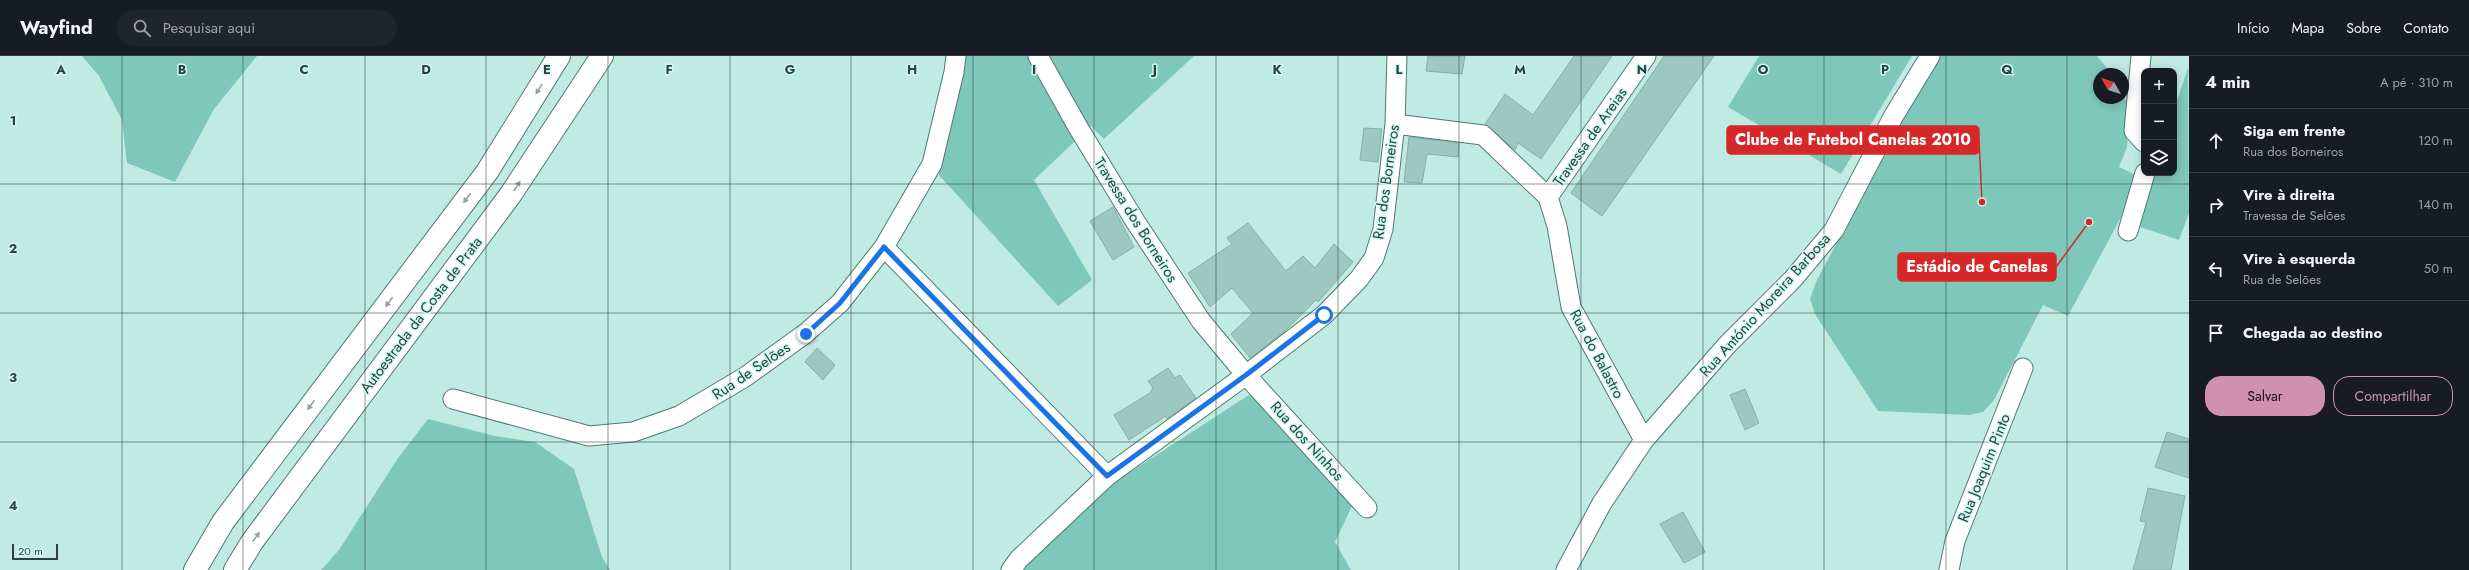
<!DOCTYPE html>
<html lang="pt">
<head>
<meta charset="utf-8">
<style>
  body { margin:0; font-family:Jost,sans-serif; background:#20242c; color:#f1f3f6 }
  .controls { position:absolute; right:12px; top:12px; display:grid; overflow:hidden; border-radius:8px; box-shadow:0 2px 10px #0003 }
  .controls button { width:36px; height:36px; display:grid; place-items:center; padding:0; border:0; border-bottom:1px solid #363941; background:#171b24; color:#f1f3f6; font:20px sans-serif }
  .compass { position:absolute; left:2093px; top:12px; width:36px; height:36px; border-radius:50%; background:#171b24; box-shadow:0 2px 10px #0003; rotate:309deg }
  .scale { position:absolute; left:12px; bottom:10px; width:46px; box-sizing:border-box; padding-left:4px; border:2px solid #2f413e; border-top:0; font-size:11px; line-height:14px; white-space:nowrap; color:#2f413e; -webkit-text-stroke:3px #ccf9f1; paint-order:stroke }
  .stop { position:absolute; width:12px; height:12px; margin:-9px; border:3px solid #1a73e8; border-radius:50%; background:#fff }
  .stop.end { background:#1a73e8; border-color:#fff; box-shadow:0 1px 4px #0008 }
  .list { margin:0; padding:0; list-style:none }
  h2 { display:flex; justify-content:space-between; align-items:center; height:52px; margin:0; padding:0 16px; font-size:17px }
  h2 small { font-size:13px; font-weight:400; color:#9ea1a6 }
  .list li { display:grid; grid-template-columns:26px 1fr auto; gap:12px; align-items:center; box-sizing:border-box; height:64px; padding:0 16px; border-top:1px solid #363941 }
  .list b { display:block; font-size:15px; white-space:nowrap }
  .list p { margin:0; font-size:13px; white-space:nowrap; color:#9ea1a6 }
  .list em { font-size:13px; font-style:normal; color:#9ea1a6 }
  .actions { display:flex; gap:8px; padding:12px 16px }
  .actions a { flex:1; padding:9px 0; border:1px solid #d191ae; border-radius:16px; text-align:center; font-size:14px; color:#d191ae }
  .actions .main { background:#d191ae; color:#111 }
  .icon { flex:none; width:22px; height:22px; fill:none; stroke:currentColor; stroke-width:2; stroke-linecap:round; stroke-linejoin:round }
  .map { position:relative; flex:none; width:2189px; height:514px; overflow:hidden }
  header { display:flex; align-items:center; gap:24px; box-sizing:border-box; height:56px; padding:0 20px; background:#171b24; border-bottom:1px solid #363941 }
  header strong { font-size:19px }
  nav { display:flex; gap:22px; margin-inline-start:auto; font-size:14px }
  .search { width:280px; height:36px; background:#20242c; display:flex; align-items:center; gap:10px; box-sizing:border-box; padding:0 14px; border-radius:22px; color:#9ea1a6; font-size:15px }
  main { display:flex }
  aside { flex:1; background:#171b24 }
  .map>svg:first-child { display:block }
  .green { fill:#7ec7bb }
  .building { fill:#9cc8c0; stroke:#85b0a8 }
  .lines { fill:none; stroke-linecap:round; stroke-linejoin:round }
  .minor-casing { stroke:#507972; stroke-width:21 }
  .highway-casing { stroke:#507972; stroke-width:24 }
  .minor { stroke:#fff; stroke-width:19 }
  .highway { stroke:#fff; stroke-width:22 }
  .oneway { fill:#97a09e }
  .route { stroke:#1a73e8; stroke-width:5 }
  .grid { fill:none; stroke:#2f413e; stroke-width:1; stroke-opacity:0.55 }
  .labels { text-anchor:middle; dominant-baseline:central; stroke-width:3; stroke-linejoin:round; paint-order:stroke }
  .street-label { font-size:15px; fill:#2f413e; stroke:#ccf9f1 }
  .grid-label { font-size:13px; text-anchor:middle; font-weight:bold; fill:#2f413e; stroke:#ccf9f1; stroke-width:3; stroke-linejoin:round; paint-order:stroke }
  .leader { fill:none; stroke:#d62828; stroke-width:1.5 }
  .callout-dot { fill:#d62828; stroke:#ccf9f1; stroke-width:1.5 }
  .callout { fill:#d62828; stroke:#d62828; stroke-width:1.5 }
  .callout-label { font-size:16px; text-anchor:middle; font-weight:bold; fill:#fff }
</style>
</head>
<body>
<header>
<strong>Wayfind</strong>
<div class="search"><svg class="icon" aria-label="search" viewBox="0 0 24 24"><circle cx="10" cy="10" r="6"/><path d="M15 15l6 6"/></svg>Pesquisar aqui</div>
<nav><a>Início</a><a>Mapa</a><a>Sobre</a><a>Contato</a></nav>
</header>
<main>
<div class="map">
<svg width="2189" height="514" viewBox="0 0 2189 514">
  <rect width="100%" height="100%" fill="#bfebe3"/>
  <path class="green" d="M82,0H257L214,53L175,126L127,107L122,64L99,20Z
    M962,0H1194L1104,83L1091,70L1034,124L1092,224L1058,250L939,119L937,83Z
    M1759,0H1912L1841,118L1728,51Z
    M1936,0H2097L2112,18H2099V42H2123V38L2130,54L2127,91L2119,111L2142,122L2068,260L2043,249L1994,344L1983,356L1969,359L1878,355L1815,258L1810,243L1816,226Z
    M2188,12L2189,157L2179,184L2134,169L2152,117H2174V54Z
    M1252,337L1353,448L1335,486L1351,514H1024L1028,505L1084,446Z
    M428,363L495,380L535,386L574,413L602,501L610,514H321L339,494L398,402Z"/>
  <path class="building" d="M1428,0H1465L1462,18L1426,15Z
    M1574,0H1612L1541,103L1518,87L1515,94L1485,68L1505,38L1533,59Z
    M1664,0H1714L1602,160L1571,137Z
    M1364,72L1382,73L1378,106L1360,104Z
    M1409,81L1459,87L1458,101L1427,98L1422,127L1404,126Z
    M1113,151L1134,191L1113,204L1090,165Z
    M1248,167L1286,215L1303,200L1315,212L1334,188L1353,206L1318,246L1316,244L1284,276L1250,302L1231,278L1253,257L1232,232L1210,251L1188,217L1232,188L1227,182Z
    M817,292L835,309L823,324L805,306Z
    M1168,312L1175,322L1180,319L1196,342L1167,363L1166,360L1129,384L1114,359L1150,337L1153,332L1148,325Z
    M1745,333L1759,367L1745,374L1730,339Z
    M2167,376L2189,383V422L2155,411Z
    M2148,432L2185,440L2171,514H2133L2146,466L2140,465Z
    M1683,456L1705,496L1684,507L1660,468Z"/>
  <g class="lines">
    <g class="minor-casing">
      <path id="minor" d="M1038,0L1079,73L1135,165L1201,265L1246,319L1367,452
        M2141,0L2134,75L2144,86
        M1395,68L1483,79L1548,141L1557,170L1571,251L1644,384
        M1548,141L1646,0
        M2128,175L2145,117
        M884,191L1107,420
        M453,343L589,380L633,376L679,360L745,321L806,277L840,247L884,191L932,108L954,16L956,0
        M1011,514L1019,503L1107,420L1246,319L1324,259L1359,223L1374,202L1383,173L1395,68L1397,0
        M1566,514L1602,447L1644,384L1727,289L1793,223L1834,174L1893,61L1930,0
        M1949,514L1955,485L2023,312"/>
    </g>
    <g class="highway-casing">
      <path id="highway" d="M195,514L223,466L487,116L559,0
        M235,514L252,486L511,138L602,0"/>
    </g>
    <use href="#minor" class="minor"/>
    <use href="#highway" class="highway"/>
  </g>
  <defs><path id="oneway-solid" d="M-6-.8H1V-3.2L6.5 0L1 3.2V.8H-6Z"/></defs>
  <g class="oneway">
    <use href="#oneway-solid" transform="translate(539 33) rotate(122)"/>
    <use href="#oneway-solid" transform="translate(517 130) rotate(-57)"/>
    <use href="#oneway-solid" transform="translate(467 142) rotate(127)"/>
    <use href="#oneway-solid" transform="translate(389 246) rotate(127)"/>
    <use href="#oneway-solid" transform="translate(311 349) rotate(127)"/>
    <use href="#oneway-solid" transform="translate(256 481) rotate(-54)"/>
  </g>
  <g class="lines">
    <path class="route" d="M806,278L840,247L884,191L1107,420L1246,319L1324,259"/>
  </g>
  <path class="grid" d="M122,0V514M243,0V514M365,0V514M486,0V514M608,0V514M730,0V514M851,0V514M973,0V514M1094,0V514M1216,0V514M1338,0V514M1459,0V514M1581,0V514M1703,0V514M1824,0V514M1946,0V514M2067,0V514M0,128H2189M0,257H2189M0,386H2189"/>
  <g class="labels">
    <g class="street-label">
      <text transform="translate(1590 81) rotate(-55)">Travessa de Areias</text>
      <text transform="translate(1386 126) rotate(-82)">Rua dos Borneiros</text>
      <text transform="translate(1136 164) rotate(58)">Travessa dos Borneiros</text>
      <text transform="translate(1765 249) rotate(-48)">Rua António Moreira Barbosa</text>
      <text transform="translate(421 259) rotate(-53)">Autoestrada da Costa de Prata</text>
      <text transform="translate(1597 298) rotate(62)">Rua do Balastro</text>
      <text transform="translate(751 315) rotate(-34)">Rua de Selões</text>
      <text transform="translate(1307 385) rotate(48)">Rua dos Ninhos</text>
      <text transform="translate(1984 412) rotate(-68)">Rua Joaquim Pinto</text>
    </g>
  </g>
  <g class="grid-label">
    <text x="61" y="18">A</text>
    <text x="182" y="18">B</text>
    <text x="304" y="18">C</text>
    <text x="426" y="18">D</text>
    <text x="547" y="18">E</text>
    <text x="669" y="18">F</text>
    <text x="790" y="18">G</text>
    <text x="912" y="18">H</text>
    <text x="1034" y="18">I</text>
    <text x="1155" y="18">J</text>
    <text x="1277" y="18">K</text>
    <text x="1399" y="18">L</text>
    <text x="1520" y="18">M</text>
    <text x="1642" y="18">N</text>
    <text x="1763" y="18">O</text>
    <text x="1885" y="18">P</text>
    <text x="2007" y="18">Q</text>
    <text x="13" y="69">1</text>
    <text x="13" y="197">2</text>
    <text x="13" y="326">3</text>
    <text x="13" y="454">4</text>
  </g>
  <path class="leader" d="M1982 146L1979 84M2089 166L2056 211"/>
  <g class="callout-dot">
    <circle cx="1982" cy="146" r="4"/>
    <circle cx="2089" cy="166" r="4"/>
  </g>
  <g class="callout">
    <rect x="1727" y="70" width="252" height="28" rx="4"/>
    <rect x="1898" y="197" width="158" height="28" rx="4"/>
  </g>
  <g class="callout-label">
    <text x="1853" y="89">Clube de Futebol Canelas 2010</text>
    <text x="1977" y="216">Estádio de Canelas</text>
  </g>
</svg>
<div class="controls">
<button>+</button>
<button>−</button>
<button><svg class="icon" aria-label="layers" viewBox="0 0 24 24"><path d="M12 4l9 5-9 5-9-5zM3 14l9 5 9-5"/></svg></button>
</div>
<svg class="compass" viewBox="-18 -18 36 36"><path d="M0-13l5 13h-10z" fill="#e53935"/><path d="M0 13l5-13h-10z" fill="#9ea1a6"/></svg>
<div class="scale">20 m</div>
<div class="stop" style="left:1324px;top:259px"></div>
<div class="stop end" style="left:806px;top:278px"></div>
</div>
<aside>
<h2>4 min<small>A pé · 310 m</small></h2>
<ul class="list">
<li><svg class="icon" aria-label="ahead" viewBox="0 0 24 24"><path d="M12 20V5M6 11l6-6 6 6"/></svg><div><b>Siga em frente</b><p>Rua dos Borneiros</p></div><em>120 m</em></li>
<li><svg class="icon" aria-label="right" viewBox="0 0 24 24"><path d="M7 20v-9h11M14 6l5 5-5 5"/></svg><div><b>Vire à direita</b><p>Travessa de Selões</p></div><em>140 m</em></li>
<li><svg class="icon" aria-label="left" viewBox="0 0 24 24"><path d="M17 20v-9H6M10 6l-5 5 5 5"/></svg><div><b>Vire à esquerda</b><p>Rua de Selões</p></div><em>50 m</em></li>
<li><svg class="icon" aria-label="arrive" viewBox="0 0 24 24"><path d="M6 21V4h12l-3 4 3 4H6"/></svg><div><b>Chegada ao destino</b></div></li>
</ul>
<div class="actions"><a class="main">Salvar</a><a>Compartilhar</a></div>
</aside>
</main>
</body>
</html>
